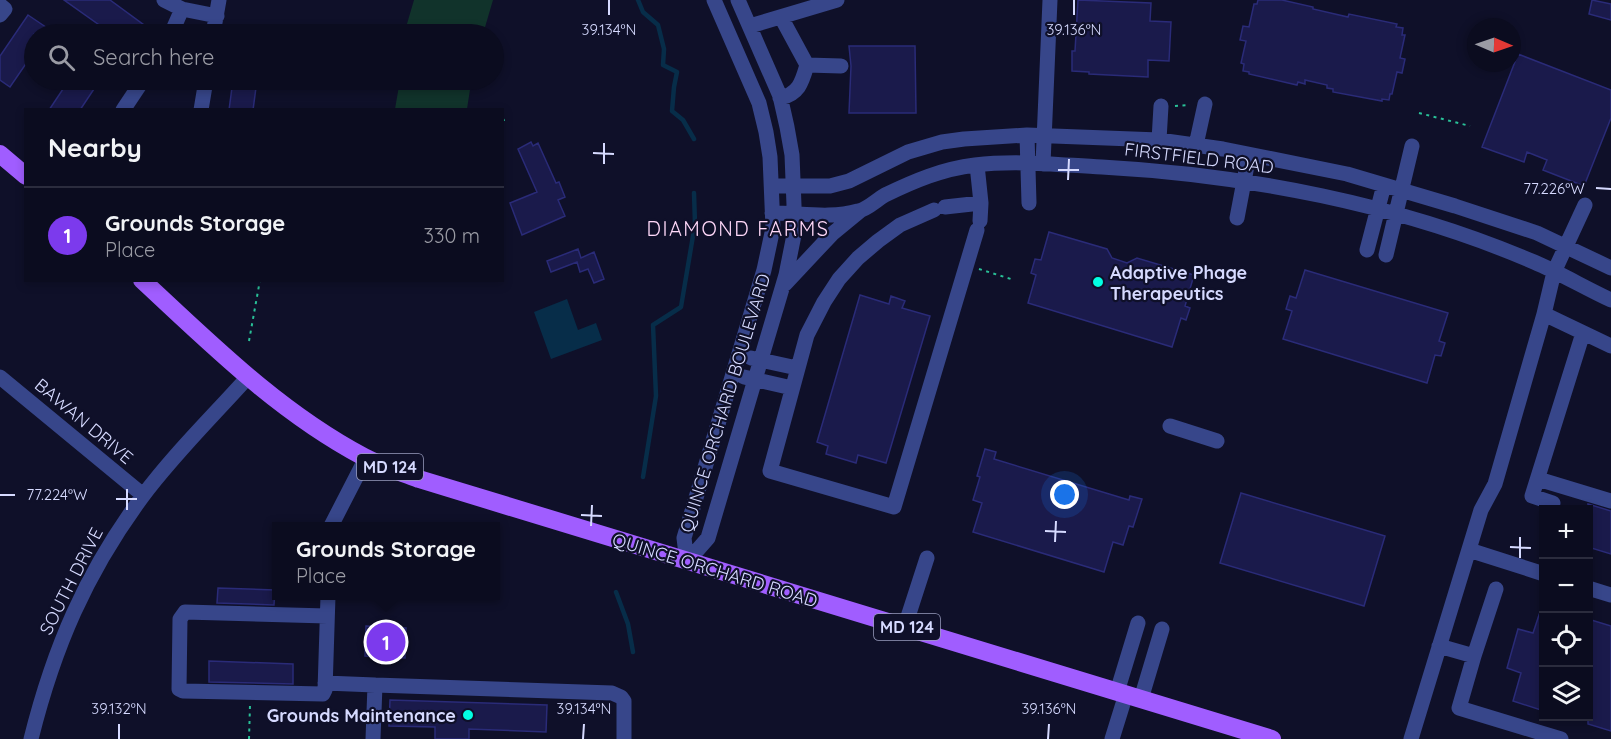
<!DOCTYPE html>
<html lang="en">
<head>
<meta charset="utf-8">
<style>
  body { margin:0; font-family:Quicksand,sans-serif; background:#191a2c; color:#f1f3f6 }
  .controls { position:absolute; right:18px; bottom:18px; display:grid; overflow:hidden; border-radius:0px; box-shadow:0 3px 9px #0003 }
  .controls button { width:54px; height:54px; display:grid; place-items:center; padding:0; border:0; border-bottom:2px solid #2b2c3d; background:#0b0c1f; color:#f1f3f6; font:30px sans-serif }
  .compass { position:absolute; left:1467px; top:18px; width:54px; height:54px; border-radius:50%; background:#0b0c1f; box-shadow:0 3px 9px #0003; rotate:92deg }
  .you { position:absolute; left:1065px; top:495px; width:21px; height:21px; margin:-15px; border:4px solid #fff; border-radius:50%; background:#1a73e8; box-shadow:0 0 0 9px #1a73e833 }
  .badge { display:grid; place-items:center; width:39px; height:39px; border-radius:50%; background:#7c3aed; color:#fff; font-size:20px; font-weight:700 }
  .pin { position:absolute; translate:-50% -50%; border:3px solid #fff; box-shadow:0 2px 6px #0006 }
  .popup { position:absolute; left:272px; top:522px; width:228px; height:78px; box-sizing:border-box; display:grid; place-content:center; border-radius:0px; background:#0b0c1f; filter:drop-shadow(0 2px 4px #0005); font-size:20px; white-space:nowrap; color:#9a9ba4 }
  .popup b { font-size:22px; color:#f1f3f6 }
  .popup::after { content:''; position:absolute; left:50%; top:100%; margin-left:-12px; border:12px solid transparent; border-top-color:#0b0c1f }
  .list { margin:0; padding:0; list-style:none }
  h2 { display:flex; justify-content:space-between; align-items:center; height:78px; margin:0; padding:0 24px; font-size:26px }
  h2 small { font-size:20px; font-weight:400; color:#9a9ba4 }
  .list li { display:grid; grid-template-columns:39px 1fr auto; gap:18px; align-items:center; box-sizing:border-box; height:96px; padding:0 24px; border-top:2px solid #2b2c3d }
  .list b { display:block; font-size:22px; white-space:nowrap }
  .list p { margin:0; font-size:20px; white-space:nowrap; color:#9a9ba4 }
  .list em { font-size:20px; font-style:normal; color:#9a9ba4 }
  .icon { flex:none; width:33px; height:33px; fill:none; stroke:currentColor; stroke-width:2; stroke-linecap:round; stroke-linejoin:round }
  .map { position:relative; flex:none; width:1611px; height:739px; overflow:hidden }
  .search { position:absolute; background:#0b0c1f; box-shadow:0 3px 9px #0003; left:24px; top:24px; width:480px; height:66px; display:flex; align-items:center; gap:15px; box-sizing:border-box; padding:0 21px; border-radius:33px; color:#9a9ba4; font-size:22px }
  .panel { position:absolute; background:#0b0c1f; box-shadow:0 3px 9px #0003; left:24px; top:108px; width:480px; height:174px; border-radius:0px }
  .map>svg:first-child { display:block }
  .green { fill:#11332b }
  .water { fill:#072d49 }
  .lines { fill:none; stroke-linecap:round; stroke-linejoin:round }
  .stream { stroke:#072d49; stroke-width:4.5 }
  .building { fill:#1a1a4b; stroke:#2a2b78; stroke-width:1.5 }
  .path { stroke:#29c097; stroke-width:2; stroke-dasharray:3 4.5; stroke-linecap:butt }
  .minor { stroke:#37468a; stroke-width:15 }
  .major { stroke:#a05dff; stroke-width:18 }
  .ticks { fill:none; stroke:#d6daff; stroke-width:2 }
  .poi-dot { fill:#02ffe3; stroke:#0f1029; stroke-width:2 }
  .labels { text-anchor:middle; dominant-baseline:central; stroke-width:4.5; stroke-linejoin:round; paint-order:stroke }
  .shield { fill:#0f1029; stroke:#9a9dbf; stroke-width:1.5 }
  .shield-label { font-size:16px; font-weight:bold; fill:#d6daff }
  .street-label { font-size:18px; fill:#d6daff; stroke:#0f1029 }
  .poi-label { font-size:18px; font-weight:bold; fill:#d6daff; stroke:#0f1029; text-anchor:start }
  .neighbourhood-label { font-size:20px; letter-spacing:1.5px; fill:#ffd8f9; stroke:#0f1029 }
  .ticks-label { font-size:15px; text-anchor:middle; fill:#d6daff; stroke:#0f1029; stroke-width:4.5; stroke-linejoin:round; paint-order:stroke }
</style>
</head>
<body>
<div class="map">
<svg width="1611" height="739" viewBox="0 0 1611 739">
  <rect width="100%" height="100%" fill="#0f1029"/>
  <path class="green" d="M414,0H493L483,34H404Z
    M400,80H454L471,83L467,109H395Z"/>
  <path class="water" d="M567,299L578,330L596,323L602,340L551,359L534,312Z"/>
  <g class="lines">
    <path class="stream" d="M638,0L643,12L658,25L664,49L663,65L677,72L674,87L672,111L683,120L694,139
      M643,477L656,396L653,325L681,307L695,224L694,193
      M616,592L628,624L633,652"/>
  </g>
  <path class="building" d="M64,0H110L144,25L137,34H112Z
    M1078,0L1151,3L1150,21L1171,22L1169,61L1148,60V77L1089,74V72L1072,71V51H1075Z
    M1258,0H1282L1313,7V9L1348,17L1349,14L1397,24L1396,27L1403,28L1402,35H1405L1400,58L1405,59L1402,73L1397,72L1392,94H1390L1389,100L1382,99V101L1333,92V89L1327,88V85L1305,80V84L1298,82L1297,85L1249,74V72L1243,71L1244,64L1241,63L1246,41L1240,40L1243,26L1249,27L1254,4H1257Z
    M1592,0L1611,4V20L1589,14Z
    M28,15L56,34H34V52L10,87L0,80V56Z
    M849,46H915L916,113H849L851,66Z
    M1518,54L1611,90V118L1584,186L1543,170L1547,160L1527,152L1524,162L1482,147Z
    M69,80H100L80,110H49Z
    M233,80H257L253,110H229Z
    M531,142L533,146L538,143L556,183L559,182L565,197L558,200L565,216L522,235L510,203L537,192L518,149Z
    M1049,232L1107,249L1112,258L1127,263L1137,258L1194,275L1185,306L1190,308L1186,320L1181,318L1172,347L1028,303L1036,275L1031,273L1035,259L1041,260Z
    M578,249L581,258L594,252L604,279L594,283L588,269L580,272L577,262L551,272L547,261Z
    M1305,270L1448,313L1439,341L1445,343L1441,356L1435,355L1427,383L1283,339L1292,311L1286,309L1290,296L1296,298Z
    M860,295L889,304L891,296L905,301L902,308L930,316L886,463L858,455L856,463L826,454L828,446L817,442Z
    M985,449L996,452L994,459L1129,500L1130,496L1142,499L1133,527L1129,526L1123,545L1113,542L1104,572L973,532L982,503L973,500L980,477L977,476Z
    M1241,493L1385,536L1364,606L1220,563Z
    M1588,504L1611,511V554L1588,547Z
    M218,588L275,590L274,605L217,603Z
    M1541,609H1544V711L1513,701L1521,673L1507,668L1518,629L1533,633Z
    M1588,619L1611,626V731L1588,724Z
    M366,626L406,628L405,658L365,656Z
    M209,661L293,664V684L209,682Z
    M390,700L547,705L546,732L469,729V739H435V727L389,726Z"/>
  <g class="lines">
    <path class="path" d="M1175,106L1190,105
      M1419,113L1470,126
      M502,121L506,119
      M979,269L1011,279
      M249,341L260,280
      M249,739L250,705"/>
    <path class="minor" d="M164,0L182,9L217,16
      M0,5L5,9L0,15
      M781,17L807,65L841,66
      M750,26L837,0
      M171,34L182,9
      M213,34L219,0
      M780,98C799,94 802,82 807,65
      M123,110L143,80
      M201,110L206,80
      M1027,135L1029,203
      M1159,140L1161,106
      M1196,145L1205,104
      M1043,164L1050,0
      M977,165L981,203L980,221
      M772,186H830L849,181L908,152L942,142L964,139L1027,135L1159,140L1223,149L1347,174L1455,206L1537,233L1611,268
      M945,207L981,203
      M934,210L900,225L878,241L858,258L839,279L824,302L807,335L770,471L894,507L977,230
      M772,213C801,213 830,219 858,211C868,209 876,200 885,195C914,181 942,169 975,165C1017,160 1060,165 1102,167C1247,175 1399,204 1534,262C1560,273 1585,288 1611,300
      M1237,218L1249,155
      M1367,250L1384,185
      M1386,255L1412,146
      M785,284L832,234L860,211
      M1544,314L1611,346
      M751,358L797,368
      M0,377L143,495
      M744,377L792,388
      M1170,426L1217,441
      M1538,479L1611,501
      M1553,503L1532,496L1583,333
      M331,526L366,458
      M1469,550L1544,574
      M687,562L708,538L786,275L795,230L792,155L787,127L780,96L738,0
      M687,562L684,538L764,270L773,228L770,157L766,132L759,103L714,0
      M1588,588L1611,595
      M327,616L185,612L180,619L179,689L183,691L323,694L325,690L328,596
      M905,626L927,558
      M1439,646L1474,656L1459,708L1561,739
      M1474,656L1496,589
      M325,683L375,685
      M1117,692L1138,623
      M1141,699L1162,629
      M31,739C54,647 86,573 142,497C174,454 213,416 248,377
      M373,739L375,685L612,693L621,697L624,701V739
      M1112,739L1126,694
      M1411,739L1481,510L1495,484L1544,314L1554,272L1585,205"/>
    <path class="major" d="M0,154L26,176
      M142,280C212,345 279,412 364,457C381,466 401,472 419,479L1272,739"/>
  </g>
  <path class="ticks" d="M609,15V0M1074,15V0M593,153L614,154M604,164V143M1058,170H1079M1068,180L1069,159M1596,188L1611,189M0,495H15M116,499H137M127,510V489M581,515L602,516M591,526L592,505M1045,531L1066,532M1055,542L1056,521M1510,547L1531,548M1520,558V537M119,739V724M583,739L584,724M1048,739L1049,724"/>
  <g class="poi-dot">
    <circle cx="1098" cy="282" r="6"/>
    <circle cx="468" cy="715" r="6"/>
  </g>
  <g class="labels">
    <g class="shield">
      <rect x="357" y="454" width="66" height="26" rx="4.5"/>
      <rect x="874" y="614" width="66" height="26" rx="4.5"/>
    </g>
    <g class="shield-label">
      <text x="390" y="467">MD 124</text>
      <text x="907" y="627">MD 124</text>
    </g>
    <g class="street-label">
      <text transform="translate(1199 158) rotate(7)">FIRSTFIELD ROAD</text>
      <text transform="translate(725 403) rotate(-73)">QUINCE ORCHARD BOULEVARD</text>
      <text transform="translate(84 421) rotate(40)">BAWAN DRIVE</text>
      <text transform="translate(715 570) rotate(17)">QUINCE ORCHARD ROAD</text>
      <text transform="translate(71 581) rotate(-63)">SOUTH DRIVE</text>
    </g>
    <g class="poi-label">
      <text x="1110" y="272">Adaptive Phage<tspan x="1110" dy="21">Therapeutics</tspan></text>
      <text x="456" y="715" text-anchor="end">Grounds Maintenance</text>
    </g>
    <g class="neighbourhood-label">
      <text x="738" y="228">DIAMOND FARMS</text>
    </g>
  </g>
  <g class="ticks-label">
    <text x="609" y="35">39.134°N</text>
    <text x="1074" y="35">39.136°N</text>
    <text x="1554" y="194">77.226°W</text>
    <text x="57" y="500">77.224°W</text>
    <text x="119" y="714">39.132°N</text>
    <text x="584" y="714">39.134°N</text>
    <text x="1049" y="714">39.136°N</text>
  </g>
</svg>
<div class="controls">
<button>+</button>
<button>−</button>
<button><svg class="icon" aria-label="locate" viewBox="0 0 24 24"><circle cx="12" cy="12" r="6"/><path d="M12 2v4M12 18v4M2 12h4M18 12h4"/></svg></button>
<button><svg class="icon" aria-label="layers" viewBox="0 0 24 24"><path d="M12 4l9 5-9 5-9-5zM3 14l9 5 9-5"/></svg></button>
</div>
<svg class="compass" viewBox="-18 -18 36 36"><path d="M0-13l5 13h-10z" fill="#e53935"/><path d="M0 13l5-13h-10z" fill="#9a9ba4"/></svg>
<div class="you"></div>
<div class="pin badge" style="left:386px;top:642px">1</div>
<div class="popup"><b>Grounds Storage</b>Place</div>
<div class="search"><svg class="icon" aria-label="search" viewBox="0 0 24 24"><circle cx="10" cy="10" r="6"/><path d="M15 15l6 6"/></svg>Search here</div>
<section class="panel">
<h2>Nearby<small></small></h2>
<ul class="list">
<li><span class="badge">1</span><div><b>Grounds Storage</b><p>Place</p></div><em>330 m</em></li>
</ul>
</section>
</div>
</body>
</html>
